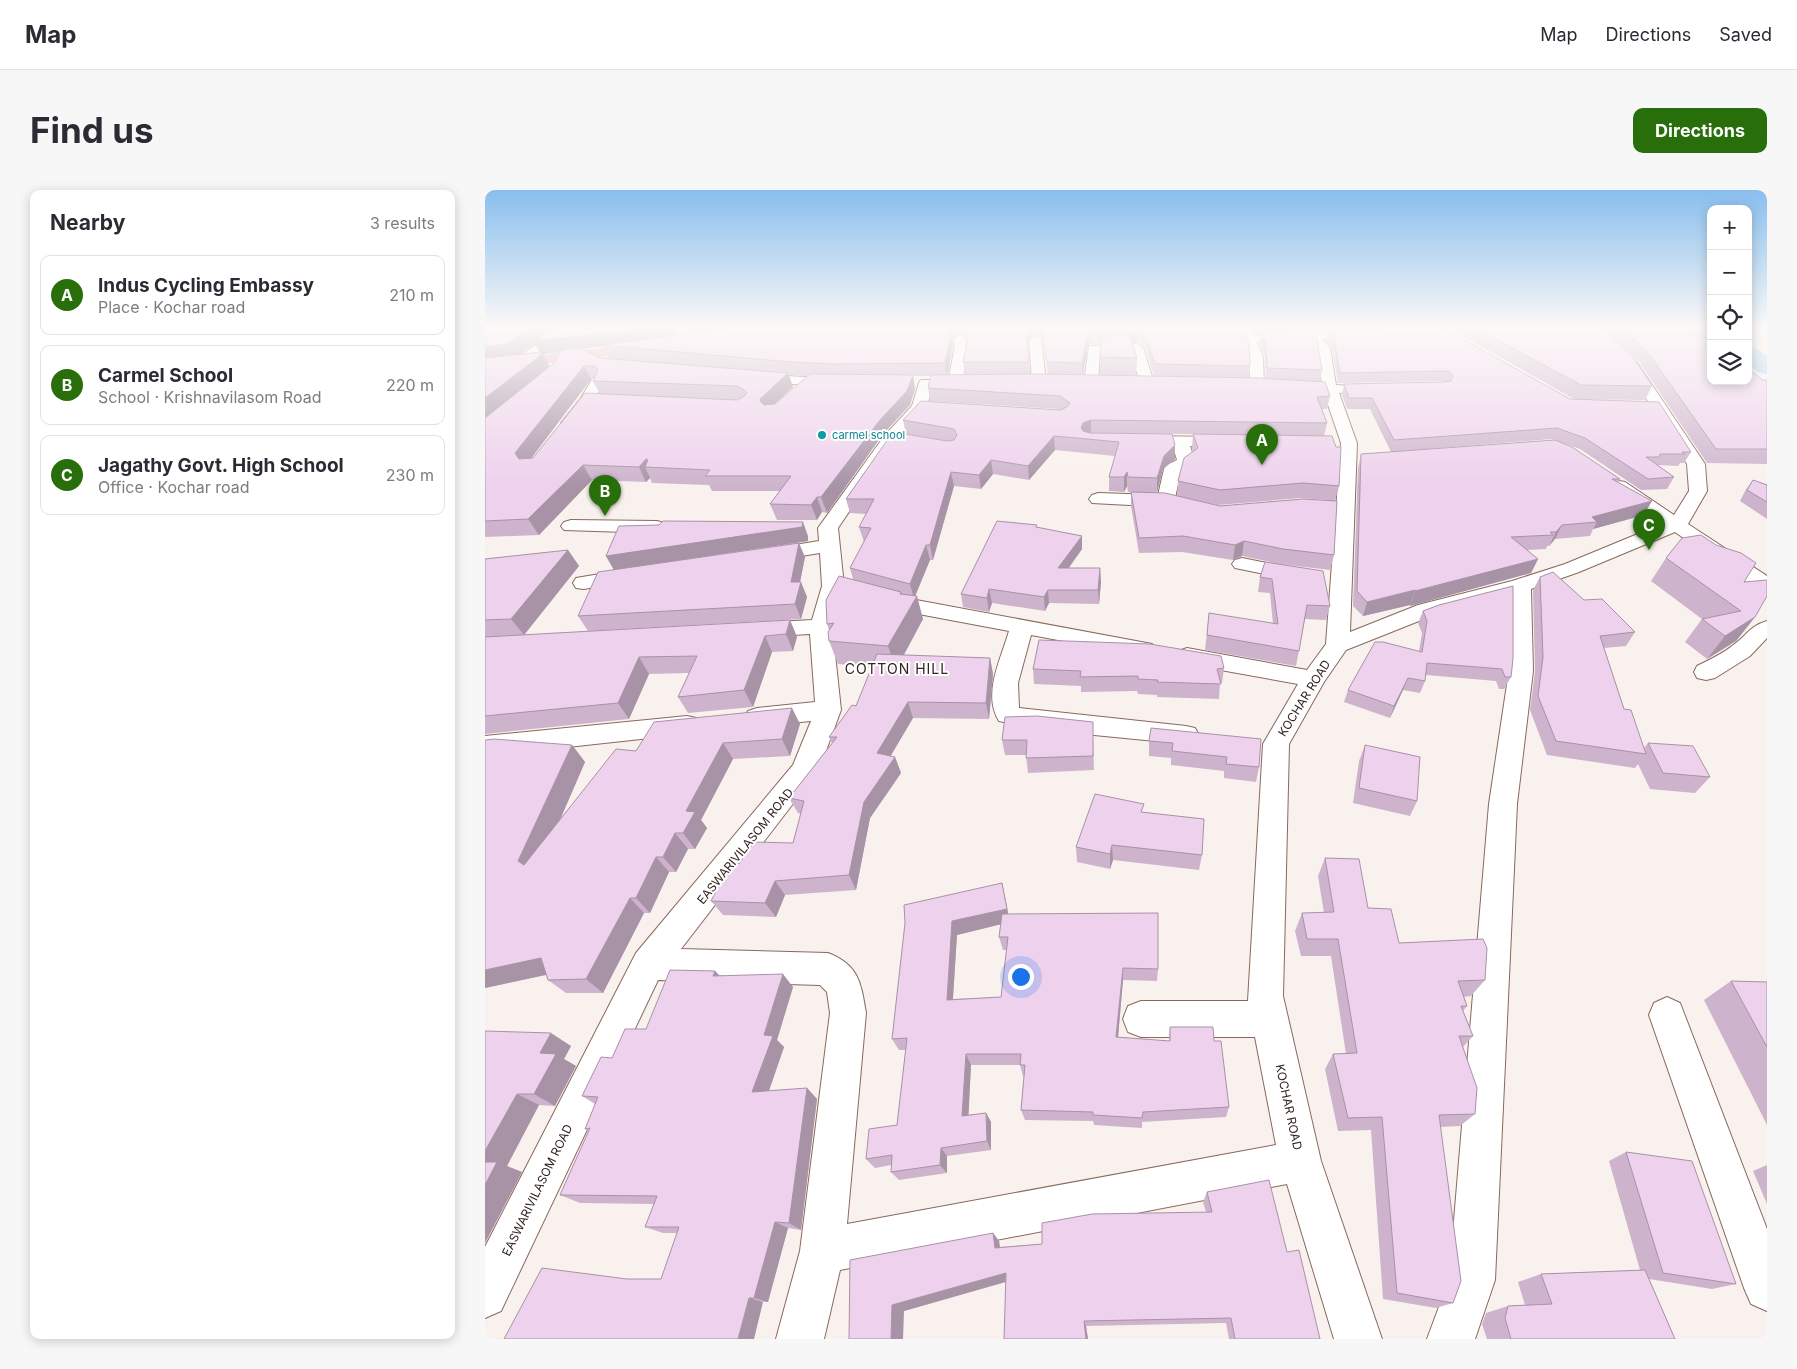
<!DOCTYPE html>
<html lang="en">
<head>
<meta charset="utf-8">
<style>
  body { margin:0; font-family:Inter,sans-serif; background:#f7f7f7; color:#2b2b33 }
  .controls { position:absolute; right:15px; top:15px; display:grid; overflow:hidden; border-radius:10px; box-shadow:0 2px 12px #0003 }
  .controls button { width:45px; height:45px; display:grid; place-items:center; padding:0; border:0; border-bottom:1px solid #e1e1e2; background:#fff; color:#2b2b33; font:25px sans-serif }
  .you { position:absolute; left:535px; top:786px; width:18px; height:18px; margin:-12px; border:4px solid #fff; border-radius:50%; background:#1a73e8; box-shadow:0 0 0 8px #1a73e833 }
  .badge { display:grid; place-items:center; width:32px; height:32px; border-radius:50%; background:#286e0a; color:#fff; font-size:16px; font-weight:700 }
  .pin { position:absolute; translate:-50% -41px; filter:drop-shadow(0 1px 2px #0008) }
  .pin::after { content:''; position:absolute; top:26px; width:18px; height:15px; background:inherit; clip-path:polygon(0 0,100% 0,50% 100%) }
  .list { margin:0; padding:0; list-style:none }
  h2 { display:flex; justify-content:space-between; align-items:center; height:65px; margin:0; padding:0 20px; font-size:21px }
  h2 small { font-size:16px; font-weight:400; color:#7c7c81 }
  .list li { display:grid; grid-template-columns:32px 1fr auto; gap:15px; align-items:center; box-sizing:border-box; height:80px; margin:0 10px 10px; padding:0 10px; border:1px solid #e1e1e2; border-radius:10px }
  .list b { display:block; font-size:19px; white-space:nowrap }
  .list p { margin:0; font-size:16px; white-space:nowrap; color:#7c7c81 }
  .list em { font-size:16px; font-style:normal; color:#7c7c81 }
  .icon { flex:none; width:28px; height:28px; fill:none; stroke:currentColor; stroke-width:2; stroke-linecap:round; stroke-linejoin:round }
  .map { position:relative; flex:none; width:1282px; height:1149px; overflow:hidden; border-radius:10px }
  header { display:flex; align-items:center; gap:30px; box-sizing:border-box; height:70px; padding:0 25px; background:#fff; border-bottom:1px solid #e1e1e2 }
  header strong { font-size:24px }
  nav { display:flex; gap:28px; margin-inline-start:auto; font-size:18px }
  .intro { display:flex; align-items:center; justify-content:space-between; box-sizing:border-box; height:120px; padding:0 30px }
  h1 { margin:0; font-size:35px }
  .button { padding:12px 22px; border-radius:10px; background:#286e0a; color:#fff; font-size:18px; font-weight:700 }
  main { display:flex; gap:30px; padding:0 30px }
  aside { flex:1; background:#fff; border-radius:10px; box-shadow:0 2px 12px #0003 }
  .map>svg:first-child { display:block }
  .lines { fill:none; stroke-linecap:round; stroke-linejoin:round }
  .river { fill:#98cdf6; fill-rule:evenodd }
  .minor-casing { stroke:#8a685c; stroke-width:2 }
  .major-casing { stroke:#d2cfce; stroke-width:2 }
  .minor { fill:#fff; fill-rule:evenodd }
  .major { fill:#f1a2b3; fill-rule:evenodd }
  .wall { fill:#cdb4cc; fill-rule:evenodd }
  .shaded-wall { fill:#a792a6 }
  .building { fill:#eed1ed; stroke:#a792a6; fill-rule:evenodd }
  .culture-dot { fill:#0f9aa8; stroke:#fff; stroke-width:2 }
  .labels { text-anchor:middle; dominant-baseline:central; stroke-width:4; stroke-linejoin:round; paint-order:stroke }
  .far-culture-label { font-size:11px; fill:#0d838f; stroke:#fff; text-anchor:start }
  .street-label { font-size:12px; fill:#33241f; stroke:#fff }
  .neighbourhood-label { font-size:14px; letter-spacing:1px; fill:#33241f; stroke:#fff }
</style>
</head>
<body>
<header>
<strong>Map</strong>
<nav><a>Map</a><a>Directions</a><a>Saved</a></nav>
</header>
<div class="intro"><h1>Find us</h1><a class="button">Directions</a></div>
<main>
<aside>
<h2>Nearby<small>3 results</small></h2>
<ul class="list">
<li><span class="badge">A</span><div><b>Indus Cycling Embassy</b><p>Place · Kochar road</p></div><em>210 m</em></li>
<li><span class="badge">B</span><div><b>Carmel School</b><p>School · Krishnavilasom Road</p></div><em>220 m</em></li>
<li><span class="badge">C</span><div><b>Jagathy Govt. High School</b><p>Office · Kochar road</p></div><em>230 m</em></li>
</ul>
</aside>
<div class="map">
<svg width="1282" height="1149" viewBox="0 0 1282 1149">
  <rect width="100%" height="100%" fill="#f9f1ee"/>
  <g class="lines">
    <path class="river" d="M1199,137H1226V152L1203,142Z
      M1263,156L1272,159L1282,165V184L1273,182L1263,175Z"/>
    <g class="minor-casing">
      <path id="minor" d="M80,137H94L35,176H25L23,173Z
        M201,137H215L185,158H175L173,155L175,152Z
        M754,137H766L769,145L879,139L885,143L879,147L837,149L845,158L851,195L867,196L869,199L867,202L854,203L872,253L865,442L933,415L1027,391L1080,374L1177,334L1128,300L1125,296L1128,292L1134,291L1140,292L1189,325L1204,301L1202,274L1143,179L1101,137H1114L1153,174L1220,274L1222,301L1203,334L1282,386V402L1274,401L1190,342L1094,382L1046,399L1048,481L1032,614L1010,1090L990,1149H942L964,1090L1004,614L1024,481V405L949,425L861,460L839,492L804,554L798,806L836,971L897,1149H849L802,994L355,1080L339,1149H291L315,1061L345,823L342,802L335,795L173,790L16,1121L0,1128V1057L151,763L308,575L326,531L272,536L263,533L259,527L263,521L272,518L330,512L325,444L271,447L263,445L260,440L263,435L271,433L327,430L337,396L335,363L279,372L272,370L269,366L272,362L279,360L334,351L333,338L400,245L427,216L434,193L436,190H446L448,193L442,217L412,251L353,338L359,396L347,436L356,520L334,580L196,759L343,763C374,775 376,793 381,823L362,1034L791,955L770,847H656L643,842L638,829L643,816L656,811H763L778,554L813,494L702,474L694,471L690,466L694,461L702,458L822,480L841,454L856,253L839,203L806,201L801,200L799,197L801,194H837L832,159L823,150L772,152L778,167L779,195L777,198H767L765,195L764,167Z
        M474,145L479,146L484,156L477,192L475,195H465L463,192L470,156L468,149Z
        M550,146L556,150L561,191L559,194H549L547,191L544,150Z
        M651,153L658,157L669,193L667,196H657L655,193L644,157Z
        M635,154L642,158L640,161L615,163L613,192L611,195H601L599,192L604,156Z
        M122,171L129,175L109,210L90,236H78L76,233L96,208L117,172Z
        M268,184L353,189L358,190L360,193L358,196L353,197L263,191L261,188L263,185Z
        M653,246L745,247L751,249L753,252L751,255L745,257L705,256L710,272L696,281L690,308L692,311L690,315L683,317L607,313L604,309L607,305L613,303L673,305L679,279L682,275L692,270L688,256L647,254L645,251L647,248Z
        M86,330L172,331L179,333L182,337L179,341L172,343L79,340L76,336L79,332Z
        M757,368L822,381L825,385L822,389L815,391L750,378L747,374L750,370Z
        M145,379L152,381L155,385L152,389L99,399L91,398L88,393L91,388Z
        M399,404L667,454L671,459L667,464L659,466L546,445L533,493L534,518L701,536L710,538L714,545L710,552L701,554L558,540L514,531C497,504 516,469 524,441L391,416L388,411L391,406Z
        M1282,431V448L1265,466L1230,488L1221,490L1212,488L1209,482L1212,476C1224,470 1237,464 1247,456C1261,447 1264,436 1282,431Z
        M202,526L211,528L215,535L211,542L202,544L0,566V546Z
        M1182,807L1195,813L1282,1039V1121L1266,1114L1259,1098L1164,825L1169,813Z"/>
    </g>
    <g class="major-casing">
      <path id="major" d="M157,154L162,155L164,158L162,161L0,180V172Z"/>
    </g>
    <use href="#minor" class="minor"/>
    <use href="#major" class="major"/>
  </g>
  <path class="wall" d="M0,137H198L181,147L206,143L204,137H757L765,176L763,188L781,189L780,167L775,154L776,143L837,180L835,192L845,206L842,219H837L842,233L839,246L854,296L850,311L849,365L845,380L795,374L757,366L748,370L697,362L654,363L646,316V302L735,316L844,310L815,308L733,315L692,306L693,291L708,262L707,258L708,244L606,243L690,255V269L678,279L672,302H643L642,296L639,302L624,301V287L630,266L570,260L544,290L508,284L496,299L469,296L448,370H445L430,405L438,429L419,465L505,468L508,484L504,529L428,528L405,566L410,567L416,583L385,628L371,700L300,705L291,727L238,725L226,711L254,674L308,653L316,624L313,623L304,608L347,553L344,547L371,516L387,477L353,474L344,451V440L342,434L368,389L365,378L379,352L374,337L382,324L365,323L361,309L464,251L421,244L418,230L576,219L445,211L443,198L446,186H428L430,199L425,215L398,244L342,323L337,322L332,330H292L285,314L295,301H227L224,295L167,293L165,288L161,292L107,290L54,345L0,347ZM474,143L481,145L483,149L478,172L480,185H463L468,156L467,148ZM551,144L558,150L563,184H545L542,150ZM652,151L660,156L669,186H651L652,168L647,154ZM616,153L615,167V185H598L604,154ZM50,154L55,162L33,165ZM118,156L124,168H115L98,159ZM75,162L69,173L63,178L64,175L58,164ZM304,185L323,186L290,214H289L308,197ZM106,189H109L108,191L115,204L48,268H46Z
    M768,137H890L770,143Z
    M962,137H1191L1200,144L1278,190L1282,191V274L1222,273L1155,173L1140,159L1167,196L1160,210L1091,209L1206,262L1199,273H1195L1193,276L1173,275L1189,287L1182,299L1156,300L1095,259L1078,253L1135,289L1133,293L1159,325L1108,339L1105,346L1070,349L1064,356H1062L1061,359L1042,360L1053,369L1046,383L925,416V415L878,426L868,416L873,278L876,264L1069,250L1067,249L906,262L885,219H862L857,205L859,194L961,192L956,191L853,193L847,158L841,151L843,141L909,138L1085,209H1089Z
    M1268,290L1282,295V329L1255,311L1260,301Z
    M553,337L597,359L584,378H615L616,392L614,414L564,413L560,421L507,413L504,422L478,417L476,404Z
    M323,346V351L223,366L320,367L315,392L322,407L316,429L103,441L93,426L129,380L121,366Z
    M83,360L94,376L39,445L305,430L312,447L308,461L287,462L268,517L203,523L193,507L204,483L164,484L144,529L0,544V369Z
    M1181,368L1259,392L1270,427L1251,451L1222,469L1200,452L1217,429L1166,391Z
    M780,372L845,416L841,430L820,429L811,476L720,460L724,423L788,434L785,403L773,402L775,387Z
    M1055,387L1099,410L1150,442L1141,456L1119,458L1139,519L1159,558L1163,553L1225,587L1210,603L1165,599L1153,574L1150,578L1062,565L1045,520L1050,481L1048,400Z
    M954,415L1026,487L1019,499H1014L1011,491L941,485L940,491L935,503L918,500L905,528L859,512L863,500L934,461L937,443L933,433L938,421Z
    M739,478L737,493H735L734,509L672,507V505L653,504L652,501L596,502V496L549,494L548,479Z
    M315,534L305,566L248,569L216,630L222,638L210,659H203L191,682H184L165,723H159L118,803H81L63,790L61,785L0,798L87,555L100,572L75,630L151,561Z
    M666,538L774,577L771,592L739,588V581L686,575V568L664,566V551Z
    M608,547L609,580L543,583L541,565H520L517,550Z
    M880,555L932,611L925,626L868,613L874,571Z
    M658,622L717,665L714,680L628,670L625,679L592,672L591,657Z
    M840,668L914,753L1000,790L986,806L979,807L982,816L978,821L988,846L978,857L990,924L975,936L955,937L968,1113L951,1118L898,1109L886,940L853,941L840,879L848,864H861L846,766H816L810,741L817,723H839L833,686Z
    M520,707L523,724L673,779L672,791L638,790L633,847L684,851L685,837L729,851L744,917L741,927L657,932V938L609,935L608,931L540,930L536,920L539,886H538L535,875H486L483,925L501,923L506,932V960L462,966V983L414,990L406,982V975L390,978L381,969L412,935L421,860H414L407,849L420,733ZM516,734L514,747L518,760H522L516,807L468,809L472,745Z
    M230,781L234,785L308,797L292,850L299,857L284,901L322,898L332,909L316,1040L303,1038L283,1112H278L142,1089H176L192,1043H178L160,1037L169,1014L95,1013L75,1005L104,941L100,939L110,914L97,906L127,868L161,839Z
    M1246,791L1282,792V935L1219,810Z
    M0,841L86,856L79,869L91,876L70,916L54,915L22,976L37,982L0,1053Z
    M1141,962L1251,1094L1227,1099L1164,1089L1190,1149H1002L997,1134L1001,1123L1023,1116L1040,1115L1033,1092L1056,1084L1155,1080L1124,971Z
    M1282,975V1014L1268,981Z
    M722,1002L802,1062L835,1149H744L741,1133L601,1136L603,1149H519L521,1092L419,1121L364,1149L508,1043L514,1051L515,1057L557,1054L721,1022L718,1012Z"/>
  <path class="shaded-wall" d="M51,137H198L176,149L118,155V156L58,164L64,175L63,179L0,230V208L56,164L50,154L29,167L0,171V157Z
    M204,137H265L207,145Z
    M464,137H473L474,143L467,148L468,156L462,186L460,173Z
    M542,137H550L551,144L542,150L545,185L541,138Z
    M652,139V151L642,156V143Z
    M603,142L604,154L597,186V173Z
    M99,176L106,189L39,278L30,263Z
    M303,183L308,197L280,223L275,211V209Z
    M428,185L430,199L425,215L398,244L342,323L336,307Z
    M606,230V243L596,249V238L598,233Z
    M569,246L570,260L544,290L543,276Z
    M690,255V269L678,279L672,302V288L679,266Z
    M161,269L165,278L160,277L165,288L161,292L154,277Z
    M506,270L508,284L496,299L494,285Z
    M98,275L107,290L54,345L43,329Z
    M466,282L469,296L448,370L445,355Z
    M642,282V296L639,302V287Z
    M332,307L337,322L332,330L326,315Z
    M1167,311L1159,325L1108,339L1112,332L1107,327Z
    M318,332L323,346V351L129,380L121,366Z
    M1077,335L1070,349L1064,356L1071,342Z
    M597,346V359L574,391L573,378Z
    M759,351L757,366L748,370L750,355Z
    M314,353L320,367L313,402L316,392L322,407L316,429L310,414L306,392Z
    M441,355L445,370L429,409L425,394Z
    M83,360L94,376L39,445L26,429Z
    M1053,369L1046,383L925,416L930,401Z
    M615,378L616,392L614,414L613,400Z
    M504,399L507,413L504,422L502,408Z
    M563,400L564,413L560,421L559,407Z
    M930,400L925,415L878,426L882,412Z
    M416,402L422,424L432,406L438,429L411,479L403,456Z
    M1270,427L1251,451L1222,469L1240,446Z
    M305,430L312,447L308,461L301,444Z
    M280,446L287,462L268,517L259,500Z
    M154,467L164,484L144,529L133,513Z
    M505,468L508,484L504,529L501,513Z
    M923,488L918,500L905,528L909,516Z
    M423,512L428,528L398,579L392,563Z
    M307,518L315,534L305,566L297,549Z
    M238,553L248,569L216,630L222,638L210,659L198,643L201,621Z
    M87,555L100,572L50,687L33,671Z
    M410,567L416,583L385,628L371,700L364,685L379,612Z
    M190,643L203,659L191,682L178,667Z
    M627,655L628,670L625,679V664Z
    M171,667L184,682L165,723L151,708Z
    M290,691L300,705L291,727L280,713Z
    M517,693L525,732L472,745L467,822L462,810L467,731Z
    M145,708L159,723L118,803L101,789Z
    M56,768L74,782L0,798V780Z
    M638,778V790L632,859L631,847Z
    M230,781L242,794L228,786Z
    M298,784L308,797L292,850L299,857L280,912L267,902L279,845Z
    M66,843L86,856L79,869L91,876L70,916L49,904L55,863Z
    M481,864L486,875L483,936L477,926Z
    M322,898L332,909L316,1040L304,1033Z
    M32,904L54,915L22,976L37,982L0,1053V961Z
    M501,923L506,932V960L502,951Z
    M456,958L462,966V983L455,975Z
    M290,1032L303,1038L283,1112L269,1108Z
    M508,1043L514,1051L516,1066L510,1058Z
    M521,1083L527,1090L419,1121L418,1149H406L407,1115Z
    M264,1108L278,1112L269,1149H253Z
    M599,1131L601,1136L603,1149H601Z"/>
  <path class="building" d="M0,137H51L21,154L0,157Z
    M72,137H171L49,151Z
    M252,137H464L466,143L460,173L350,174L306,172L118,155Z
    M481,137H542L541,138L544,172H478L484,143Z
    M556,137H757L764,154L765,176L670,174L660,144L652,139L642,143L635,140L603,142L597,173L562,172Z
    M923,137H956L1085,209L1174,212L1206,262H1197L1200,264H1175L1174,267H1161L1189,287L1163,289L1100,248L1072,238L909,250L887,208H864L859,194L959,192L966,191L968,186L965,182L959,181L855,183L849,148L843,141L909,138Z
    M988,137H1117L1148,167L1167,196L1096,195Z
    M1135,137H1191L1200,144H1215L1226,152V191H1263V179L1278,190H1282V259H1231L1161,160Z
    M824,141L832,149L837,180L782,178L781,156L776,143Z
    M643,142L652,168L615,167L616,147L640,145Z
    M96,158L115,168L303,183L275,209V211L279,215L290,214L325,184L428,185L422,201L395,230L336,307H332L326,315L285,314L306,286H220L225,280L160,277L163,270L161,269L154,277L98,275L43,329L0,331V228L69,173L76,160ZM99,176H110L113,180L108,191L252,196L258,199L262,203L258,207L252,210L100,203L48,268L34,269L30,263Z
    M57,162L55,166L0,208V168Z
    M553,184L774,188L840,192L845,206L832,207L842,233L606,230L598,233L596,238L598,241L605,243L687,244L690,255L679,266L672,288L643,287L642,282L639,287H624L634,252L569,246L543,276L506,270L494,285L466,282L445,355H441L425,394L365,378L386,338L374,337L389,309H361L408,242L462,251L469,250L472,245L469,239L418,230L436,211L575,220L582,217L585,213L575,206L443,198L446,185Z
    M708,244L847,246L851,257H856L854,296L818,293L735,300L693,291L699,268L713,258Z
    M1070,250L1087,257L1135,289H1127L1167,311L1107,327L1112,332L1077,335L1071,342H1065L1068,345L1026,347L1053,369L930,401V400L882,412L872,401L876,264Z
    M1268,290L1282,295V312L1262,300Z
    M646,302L680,303L735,316L818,309L852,311L849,365L798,359L759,351L750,355L698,346L654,348Z
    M178,331L318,332L317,337L121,366L134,336L174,335Z
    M512,331L552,335L551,337L597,346L573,378H615L613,400H563L559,407L504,399L502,408L476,404Z
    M1216,345L1231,355L1256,363L1271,373L1259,392L1282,390V406L1270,427L1240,446L1217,429L1256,421L1181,368L1197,348Z
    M314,353L306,392H316L310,414L93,426L113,382Z
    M83,360L26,429L0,430V369Z
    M780,372L838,381L845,416L822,415L814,461L722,445L724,423L793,434L787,389L775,387Z
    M1068,382L1099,410L1117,409L1150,442L1115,446L1139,519L1146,520L1161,564L1071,551L1053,506L1058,467L1055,387Z
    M354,386L416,402L415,404L432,406L403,456L344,451L343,442L349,433L342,434L341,410Z
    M1028,396V469L1026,487H1020L1017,479L942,473L940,491L923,488L909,516L863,500L890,452H898L937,462L942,431L938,421L954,415Z
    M305,430L301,444L280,446L259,500L193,507L212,466L154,467L133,513L0,526V447Z
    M554,450L665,454L736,466L739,478L732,479L736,494L672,492L673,490L653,489V486L595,487L596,481L548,479Z
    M392,464L505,468L501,513L423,512L392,563L410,567L379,612L364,685L290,691L280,713L226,711L247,670L254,674L269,652L308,653L319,611L304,608L352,547H344L367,515L371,516Z
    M307,518L297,549L238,553L201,621L210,622L198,643H190L178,667H171L151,708H145L101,789L63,790L56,768L0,780V550L9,549L87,555L33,671L39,675L131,559L151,561L169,532Z
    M552,526L608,532V566L541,568L542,550H517L520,527Z
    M666,538L776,549L774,577L741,574L742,567L687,561L688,553L664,551Z
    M1163,553L1208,556L1225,587L1178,583Z
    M880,555L935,567L932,611L874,598Z
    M610,604L659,614L656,622L719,629L717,665L627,655L625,664L591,657Z
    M840,668L874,669L883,718L906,719L914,753L998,749L1002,758L1000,790L973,791L982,816H976L988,846H974L992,898L990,924L954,925L976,1091L968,1113L912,1103L897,927L863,928L848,864L872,863L853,749H822L817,723L849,722Z
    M517,693L522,719L467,731L462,810L516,807L523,747H514L517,724L673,723V779L638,778L631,847L685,851V837H728L729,851H736L744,917L658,922L657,928L608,925V922L536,920L540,875H535L536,864H481L477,926L501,923L502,951L456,958L455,975L406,982L407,965L381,969L384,939L412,935L422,848L407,849L420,733L419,715Z
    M185,780L230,781L228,786L298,784L279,845L288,846L267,902L322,898L304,1033L290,1032L269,1108H264L253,1149H19L57,1078L142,1089H176L194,1037H160L172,1006L75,1005L105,938L100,939L113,907L97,906L116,867L127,868L140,839H161Z
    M1246,791L1282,792V857Z
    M0,841L66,843L55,863L71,864L49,904H32L0,961Z
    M1141,962L1207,971L1251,1094L1178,1083Z
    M0,972H12L0,995Z
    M784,990L802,1062L814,1060L835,1149H750L746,1128L599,1131L601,1149H519L521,1083L407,1115L406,1149H364L365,1070L508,1043L510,1058L557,1054V1033L607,1024L727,1022L722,1002Z
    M1160,1080L1190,1149H1026L1020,1128L1023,1116L1067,1114L1056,1084Z"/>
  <linearGradient id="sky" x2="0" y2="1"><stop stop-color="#88beee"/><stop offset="0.46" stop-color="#fcf9f7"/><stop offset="1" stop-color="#fcf9f7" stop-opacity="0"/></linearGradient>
  <rect width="1282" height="298" fill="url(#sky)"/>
  <circle class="culture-dot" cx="337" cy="245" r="5"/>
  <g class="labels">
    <g class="far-culture-label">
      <text x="347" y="245">carmel school</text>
    </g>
    <g class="street-label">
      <text transform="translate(819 508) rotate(-58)">KOCHAR ROAD</text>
      <text transform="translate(260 656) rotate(-51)">EASWARIVILASOM ROAD</text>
      <text transform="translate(804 917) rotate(78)">KOCHAR ROAD</text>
      <text transform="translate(52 1000) rotate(-64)">EASWARIVILASOM ROAD</text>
    </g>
    <g class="neighbourhood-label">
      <text x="412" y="478">COTTON HILL</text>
    </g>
  </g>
</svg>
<div class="controls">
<button>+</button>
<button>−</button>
<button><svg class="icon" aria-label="locate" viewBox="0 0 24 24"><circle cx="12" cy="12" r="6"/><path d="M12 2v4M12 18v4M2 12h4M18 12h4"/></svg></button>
<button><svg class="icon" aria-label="layers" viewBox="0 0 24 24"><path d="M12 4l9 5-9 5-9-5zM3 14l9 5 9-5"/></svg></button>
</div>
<div class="you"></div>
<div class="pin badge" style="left:777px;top:275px">A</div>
<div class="pin badge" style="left:120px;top:326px">B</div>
<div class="pin badge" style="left:1164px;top:360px">C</div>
</div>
</main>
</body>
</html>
